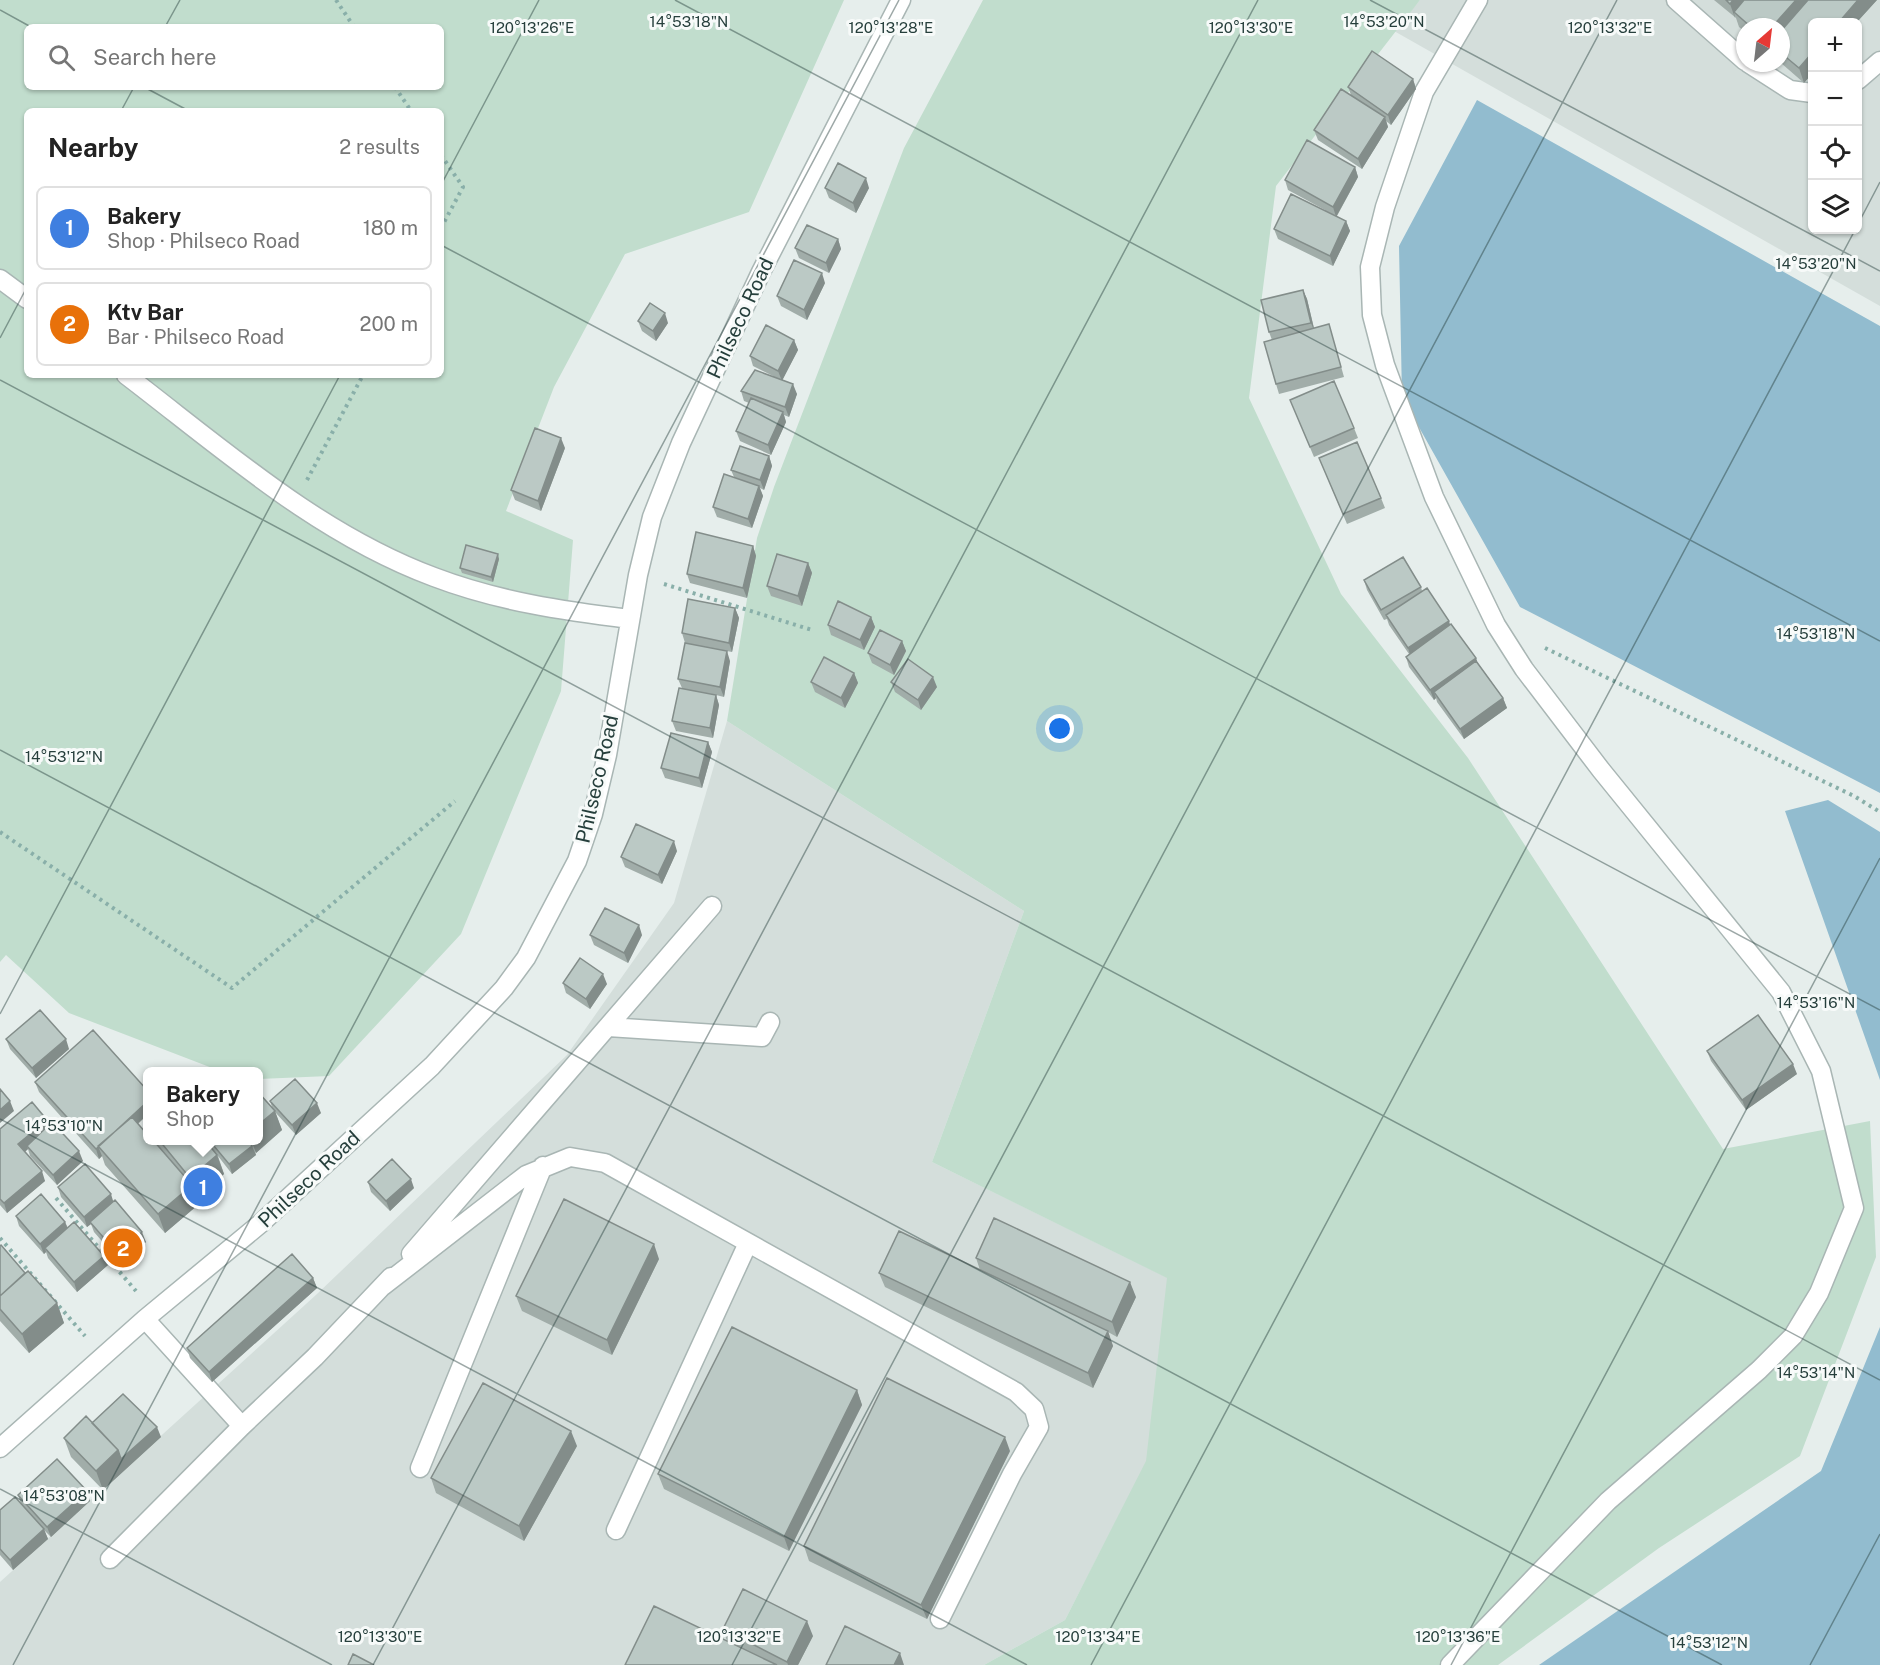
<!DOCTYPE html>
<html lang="en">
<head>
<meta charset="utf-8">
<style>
  body { margin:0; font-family:"Public Sans",sans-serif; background:#f2f2f2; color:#222 }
  .controls { position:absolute; right:18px; top:18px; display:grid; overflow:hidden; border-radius:9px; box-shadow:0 2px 4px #0004 }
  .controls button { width:54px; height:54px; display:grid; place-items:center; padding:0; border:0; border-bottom:2px solid #e0e0e0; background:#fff; color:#222; font:30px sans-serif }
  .compass { position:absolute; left:1736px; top:18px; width:54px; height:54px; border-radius:50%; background:#fff; box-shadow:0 2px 4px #0004; rotate:28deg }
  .you { position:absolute; left:1060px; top:729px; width:21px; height:21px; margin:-15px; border:4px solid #fff; border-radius:50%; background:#1a73e8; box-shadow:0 0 0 9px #1a73e833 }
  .badge { display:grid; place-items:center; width:39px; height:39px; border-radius:50%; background:#d93025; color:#fff; font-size:20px; font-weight:700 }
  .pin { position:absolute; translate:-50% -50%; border:3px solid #fff; box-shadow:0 2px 6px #0006 }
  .popup { position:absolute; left:143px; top:1067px; width:120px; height:78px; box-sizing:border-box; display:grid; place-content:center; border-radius:9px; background:#fff; filter:drop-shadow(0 2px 4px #0005); font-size:20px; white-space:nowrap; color:#767676 }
  .popup b { font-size:22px; color:#222 }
  .popup::after { content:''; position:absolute; left:50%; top:100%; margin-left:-12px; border:12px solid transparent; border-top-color:#fff }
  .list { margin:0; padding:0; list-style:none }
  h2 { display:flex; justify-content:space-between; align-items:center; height:78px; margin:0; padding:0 24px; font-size:26px }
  h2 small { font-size:20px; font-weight:400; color:#767676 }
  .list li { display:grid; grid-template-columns:39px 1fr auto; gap:18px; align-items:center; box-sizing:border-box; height:84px; margin:0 12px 12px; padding:0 12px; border:2px solid #e0e0e0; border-radius:9px }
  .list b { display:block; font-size:22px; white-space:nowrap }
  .list p { margin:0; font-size:20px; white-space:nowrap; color:#767676 }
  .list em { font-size:20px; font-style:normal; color:#767676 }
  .icon { flex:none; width:33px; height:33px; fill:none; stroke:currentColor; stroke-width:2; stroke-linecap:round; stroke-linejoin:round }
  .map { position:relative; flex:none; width:1880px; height:1665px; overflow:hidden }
  .search { position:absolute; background:#fff; box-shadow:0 2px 4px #0004; left:24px; top:24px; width:420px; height:66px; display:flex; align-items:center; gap:15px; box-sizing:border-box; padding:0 21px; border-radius:9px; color:#767676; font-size:22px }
  .panel { position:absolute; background:#fff; box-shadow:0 2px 4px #0004; left:24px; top:108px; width:420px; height:270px; border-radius:9px }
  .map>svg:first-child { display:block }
  .built { fill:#d4dedb; fill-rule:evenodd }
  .green { fill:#c1ddcd; fill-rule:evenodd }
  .water { fill:#92bccf }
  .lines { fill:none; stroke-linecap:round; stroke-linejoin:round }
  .minor-casing { stroke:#a9b6b4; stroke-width:21 }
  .path { stroke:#89afa9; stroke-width:4; stroke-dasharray:3 4.5; stroke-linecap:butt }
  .minor { stroke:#fff; stroke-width:18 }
  .wall { fill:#a1ada9 }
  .shaded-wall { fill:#838d8a }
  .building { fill:#bbc9c5; stroke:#838d8a; stroke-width:1.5 }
  .ticks { fill:none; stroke:#263f3c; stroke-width:1.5; stroke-opacity:0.45 }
  .labels { text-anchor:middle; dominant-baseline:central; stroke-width:6; stroke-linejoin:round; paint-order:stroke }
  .street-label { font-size:20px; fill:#263f3c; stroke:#f7faf9 }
  .ticks-label { font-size:15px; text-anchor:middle; fill:#263f3c; stroke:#f7faf9; stroke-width:6; stroke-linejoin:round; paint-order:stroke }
</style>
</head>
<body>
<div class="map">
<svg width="1880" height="1665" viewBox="0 0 1880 1665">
  <rect width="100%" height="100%" fill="#e6eeec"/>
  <path class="built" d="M1420,0H1880V306L1394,31ZM1812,22H1858V230H1812ZM1745,27H1781V63H1745Z
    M727,721L1024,911L932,1162L1168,1278L1147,1461L1065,1620L984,1665H0V1582L317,1294L567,1055L674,903Z"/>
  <path class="green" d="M0,0H844L749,212L625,254L554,387L506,511L573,540L561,691L461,934L329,1076L259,1079L258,1072L220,1071L69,1013L6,955L0,962ZM27,27H441V87H27ZM27,111H441V375H27Z
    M983,0H1420L1276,186L1249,398L1341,594L1468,758L1723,1149L1870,1121L1876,1257L1800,1456L1659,1548L1498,1665H984L1065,1620L1146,1461L1167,1278L932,1162L1024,911L727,721L757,538L774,487L904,148Z"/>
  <path class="water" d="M1477,100L1880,326V793L1520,607L1402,397L1399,246Z
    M1828,800L1880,832V1080L1785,811Z
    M1880,1327V1665H1539L1821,1471Z"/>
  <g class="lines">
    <g class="minor-casing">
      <path id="minor" d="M1676,0L1745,61
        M1748,63L1790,90L1812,93
        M1858,80L1880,61
        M0,279L27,299
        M126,375C223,449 318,534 434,577C497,601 563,611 630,619
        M608,1027L762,1037L770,1022
        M411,1254L712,906
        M383,1286L526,1175L570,1157L605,1163L1016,1392L1034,1409L1039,1427L1012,1474L940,1619
        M145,1319L242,1426L315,1357L391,1277
        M0,1448L145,1319L260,1224L432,1066L504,988L526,958L577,861L593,814L607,755L638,575L652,517L681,443L761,272L901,0
        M420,1468L543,1166
        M616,1530L748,1243
        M110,1559L242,1426
        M1450,1665L1608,1501L1759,1370L1793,1336L1819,1293L1854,1208L1821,1071L1781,992L1601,770L1524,669L1496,625L1434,497L1385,365L1372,315L1370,267L1385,207L1424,92L1478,0"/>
    </g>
    <path class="path" d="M336,0L354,27
      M395,87L411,111
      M441,155L463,187L441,228
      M307,480L363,375
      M664,584L812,630
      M1545,648L1854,796L1880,812
      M0,832L232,988L455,801
      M56,1198L136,1291
      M0,1238L85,1336"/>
    <use href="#minor" class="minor"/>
  </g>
  <path class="wall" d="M1714,0H1877L1857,22H1812L1804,83L1781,63V27H1745V32L1739,27L1736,18Z
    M1413,79L1416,89L1391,125L1386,121L1388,127L1362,169L1318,140L1314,130L1351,95L1348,87Z
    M1355,167L1358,177L1337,216L1346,221L1350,231L1333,266L1278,239L1274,229L1325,210L1288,190L1285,180Z
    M825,188H869L856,213L829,198Z
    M838,239L841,249L829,273L799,258L795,248Z
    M825,283L807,320L781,306L777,296Z
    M1303,290L1307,299L1314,328L1329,324L1344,377L1279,394L1276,384L1272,340L1269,332Z
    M638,321L668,323L656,341L642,331Z
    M794,340L798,350L782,380L797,394L789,417L784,415L786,422L771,455L740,441L736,431L749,403L744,401L741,391L773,376L753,366L750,356Z
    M1290,400L1354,428L1358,438L1314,457Z
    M565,448L541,511L515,500L511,490Z
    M769,456L772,466L764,490L760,488L763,496L752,528L717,517L713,507L734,477L731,470Z
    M1319,458L1381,498L1385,508L1347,524Z
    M753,546L756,556L747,598L690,583L687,574Z
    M499,559L493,582L462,573L460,568Z
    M808,563L812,573L802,606L771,596L767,586Z
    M1364,580L1421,587L1422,591L1476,658L1477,662L1503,698L1507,708L1464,739L1437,702L1436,698L1434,700L1409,667L1406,657L1409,654L1389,625L1387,619L1384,620L1367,590Z
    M735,608L739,618L732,652L685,643L682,633Z
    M871,617L875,627L864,650L831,635L828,625Z
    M902,641L906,651L894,675L872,663L868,653Z
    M730,661L724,697L716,695L719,705L713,738L676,731L672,721L682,688L678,679Z
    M854,673L858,683L845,708L815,692L811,682Z
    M891,682L937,687L921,710L895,692Z
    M708,742L712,752L702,788L665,778L661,768Z
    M677,851L662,884L625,867L621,857Z
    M590,935H642L628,963L594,945Z
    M563,983L607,984L590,1009L566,993Z
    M6,1039L69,1049L36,1078L10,1049Z
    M1707,1051L1797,1074L1746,1110L1711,1061Z
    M35,1082L147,1115L138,1124L147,1140H258L273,1110L270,1101L321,1113L296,1135L275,1112L282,1130L256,1153L255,1151L256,1155L232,1174L218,1156L224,1174L197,1197L195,1194L199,1204L165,1233L105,1165L102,1156L99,1159L39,1092Z
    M47,1120L49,1125L83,1161L57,1185L30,1156L28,1149L25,1152L45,1181L7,1213L0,1205V1129Z
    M368,1182L414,1188L390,1211L371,1192Z
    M58,1187L114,1202L146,1242L121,1263L94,1232L91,1224L87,1227L61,1197Z
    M16,1216L65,1222L68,1228L104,1256L108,1265L77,1292L48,1258L46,1252L44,1254L19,1226Z
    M0,1246L25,1273L57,1303L64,1323L29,1353L0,1321Z
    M976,1258L1136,1297L1117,1337L1108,1332L1113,1346L1093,1388L885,1287L879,1273L980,1270Z
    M659,1259L612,1355L522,1311L516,1296Z
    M313,1278L317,1288L212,1382L190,1358L187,1348Z
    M857,1390L862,1405L789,1551L664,1489L658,1474Z
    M92,1423L161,1437L103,1490L71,1457L64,1438Z
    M577,1446L524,1541L436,1493L431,1478Z
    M1010,1451L927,1619L809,1561L804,1546Z
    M18,1495L90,1501L51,1537L44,1530L48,1539L13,1570L0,1555V1510L21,1504Z
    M723,1629L813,1636L798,1665H625L727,1641Z"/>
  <path class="shaded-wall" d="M1733,0H1751L1734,12L1735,18L1730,4Z
    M1796,0H1814L1781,38V27H1772Z
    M1858,0H1877L1857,22H1839Z
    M1812,53V74L1804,83L1799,68Z
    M1413,79L1416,89L1391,125L1388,115Z
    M1385,117L1388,127L1362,169L1358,159Z
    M1355,167L1358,177L1336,217L1333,207Z
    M866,178L869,188L856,213L853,203Z
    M1346,221L1350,231L1333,266L1330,256Z
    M838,239L841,249L829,273L826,263Z
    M822,273L825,283L807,320L804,310Z
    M1303,290L1307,299L1315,333L1311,323Z
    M665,313L668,323L656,341L653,331Z
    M794,340L798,350L782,381L778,371Z
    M793,384L797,394L789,417L785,407Z
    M783,412L786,422L771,455L768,445Z
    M561,438L565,448L541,511L538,501Z
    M769,456L772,466L764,490L760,480Z
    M759,486L763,496L752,528L748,519Z
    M753,546L756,556L747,598L743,588Z
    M498,554L499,559L493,582L491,577Z
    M808,563L812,573L802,606L798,596Z
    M735,608L739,618L732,652L729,643Z
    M871,617L875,627L864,650L860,640Z
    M1449,621L1452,631L1411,658L1408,648Z
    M902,641L906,651L894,675L890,665Z
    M727,651L730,661L724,697L720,687Z
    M1476,658L1479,668L1434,692L1436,698L1434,700L1430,690Z
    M854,673L858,683L845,708L841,698Z
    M933,677L937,687L921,710L918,700Z
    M716,695L719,705L713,738L710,728Z
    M1503,698L1507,708L1464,739L1460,729Z
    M708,742L712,752L702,788L699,778Z
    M674,841L677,851L662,884L658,875Z
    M639,925L642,935L628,963L624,953Z
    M603,974L607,984L590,1009L586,999Z
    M66,1039L69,1049L36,1078L32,1068Z
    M1793,1064L1797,1074L1746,1110L1742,1100Z
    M10,1101L14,1111L0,1123V1110Z
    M147,1102V1115L105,1153L98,1146Z
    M317,1103L321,1113L296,1135L292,1125Z
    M275,1111L282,1130L256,1153L251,1140H258V1125Z
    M47,1120L50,1130L27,1146L28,1149L22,1154L18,1144Z
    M98,1146L102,1156L99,1159L96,1149Z
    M252,1146L256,1155L232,1174L229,1164Z
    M79,1151L83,1161L57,1185L53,1175Z
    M217,1155L224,1174L197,1197L190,1178Z
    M42,1171L45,1181L7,1213L4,1203Z
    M411,1179L414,1188L390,1211L386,1201Z
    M192,1185L199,1204L165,1233L158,1214Z
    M111,1194L114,1204L90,1222L91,1224L87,1227L84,1217Z
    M65,1222L69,1232L45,1248L46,1252L44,1254L40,1244Z
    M142,1232L146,1242L121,1263L117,1253Z
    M654,1244L659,1259L612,1355L607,1340Z
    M104,1256L108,1265L77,1292L74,1282Z
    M313,1278L317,1288L212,1382L209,1372Z
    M1130,1282L1136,1297L1117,1337L1112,1322Z
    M57,1303L64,1323L29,1353L22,1334Z
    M1108,1331L1113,1346L1093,1388L1088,1373Z
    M857,1390L862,1405L789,1551L784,1537Z
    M157,1427L161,1437L103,1490L96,1471L118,1450Z
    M571,1431L577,1446L524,1541L519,1526Z
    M1005,1437L1010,1451L927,1619L921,1605Z
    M87,1491L90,1501L51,1537L47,1527Z
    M44,1529L48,1539L13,1570L10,1560Z
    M807,1621L813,1636L798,1665H788L787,1662Z
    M900,1653L904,1665H894Z"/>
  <path class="building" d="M1726,0H1733L1730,4Z
    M1744,0H1796L1772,27H1751L1734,12Z
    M1808,0H1858L1839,22H1812V53L1799,68L1781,53V31Z
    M1372,51L1413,79L1388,115L1348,87Z
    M1341,89L1385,117L1358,159L1314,130Z
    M1307,140L1355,167L1333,207L1285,180Z
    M838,163L866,178L853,203L825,188Z
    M1291,194L1346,221L1330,256L1274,229Z
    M807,225L838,239L826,263L795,248Z
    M794,260L822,273L804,310L777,296Z
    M1303,290L1311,323L1269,332L1261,300Z
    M650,303L665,313L653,331L638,321Z
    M1329,324L1341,367L1276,384L1264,342Z
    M766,325L794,340L778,371L750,356Z
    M755,370L793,384L785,407L741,391Z
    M1334,381L1354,428L1310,447L1290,400Z
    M751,398L783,412L768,445L736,431Z
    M535,428L561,438L538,501L511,490Z
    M1357,442L1381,498L1343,514L1319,458Z
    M740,446L769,456L760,480L731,470Z
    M724,474L759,486L748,519L713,507Z
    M696,532L753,546L743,588L687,574Z
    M466,545L498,554L491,577L460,568Z
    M777,554L808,563L798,596L767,586Z
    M1403,557L1421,587L1381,610L1364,580Z
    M1427,588L1449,621L1408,648L1386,615Z
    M688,599L735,608L729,643L682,633Z
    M838,601L871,617L860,640L828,625Z
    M1451,624L1476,658L1430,690L1406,657Z
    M880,630L902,641L890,665L868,653Z
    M685,643L727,651L720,687L678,679Z
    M824,657L854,673L841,698L811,682Z
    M908,659L933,677L918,700L891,682Z
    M1476,661L1503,698L1460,729L1434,692Z
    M679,688L716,695L710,728L672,721Z
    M671,733L708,742L699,778L661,768Z
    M636,824L674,841L658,875L621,857Z
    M605,908L639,925L624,953L590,935Z
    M580,958L603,974L586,999L563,983Z
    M40,1010L66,1039L32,1068L6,1039Z
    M1758,1015L1793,1064L1742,1100L1707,1051Z
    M93,1030L147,1090V1102L96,1149L35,1082Z
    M295,1079L317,1103L292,1125L270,1101Z
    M0,1089L10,1101L0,1110Z
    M258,1092L275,1111L258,1125Z
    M32,1102L47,1120L18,1144L42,1171L4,1203L0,1199V1129Z
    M132,1117L147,1134V1140H153L192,1185L158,1214L98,1146Z
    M52,1122L79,1151L53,1175L27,1146Z
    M159,1140H205L217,1155L190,1178Z
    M209,1140H248L252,1146L229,1164Z
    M392,1159L411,1179L386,1201L368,1182Z
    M85,1164L111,1194L84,1217L58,1187Z
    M41,1194L65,1222L40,1244L16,1216Z
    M564,1199L654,1244L607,1340L516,1296Z
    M115,1200L142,1232L117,1253L90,1222Z
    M994,1218L1130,1282L1112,1322L976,1258Z
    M74,1222L104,1256L74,1282L45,1248Z
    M899,1231L1108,1331L1088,1373L879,1273Z
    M1,1245L25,1273L0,1296V1246Z
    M292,1254L313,1278L209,1372L187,1348Z
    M28,1271L57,1303L22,1334L0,1309V1296Z
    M732,1327L857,1390L784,1537L658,1474Z
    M887,1378L1005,1437L921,1605L804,1546Z
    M483,1383L571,1431L519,1526L431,1478Z
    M123,1394L157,1427L121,1459L118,1450L92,1423Z
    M86,1416L118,1450L96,1471L64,1438Z
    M57,1459L87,1491L47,1527L18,1495Z
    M15,1497L44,1529L10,1560L0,1549V1510Z
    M743,1589L807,1621L787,1662L723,1629Z
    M654,1606L777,1665H625Z
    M845,1626L900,1653L894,1665H826Z
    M353,1654L374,1665H348Z"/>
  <path class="ticks" d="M675,0L1880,641M1370,0L1880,271M0,10L31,27M165,27L180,0M144,87L189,111M121,111L134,87M441,185L539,0M1858,224L1880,182M441,245L1880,1010M0,338L27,287M0,380L1880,1380M0,750L1722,1665M0,1014L340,375M0,1119L1027,1665M0,1489L332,1665M13,1665L899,0M373,1665L1258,0M732,1665L1617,0M1091,1665L1855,230M1451,1665L1880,858M1810,1665L1880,1534"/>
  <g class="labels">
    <g class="street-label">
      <text transform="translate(740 318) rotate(-65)">Philseco Road</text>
      <text transform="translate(597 779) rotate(-77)">Philseco Road</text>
      <text transform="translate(309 1179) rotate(-43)">Philseco Road</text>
    </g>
  </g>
  <g class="ticks-label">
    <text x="689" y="27">14°53'18"N</text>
    <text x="1384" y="27">14°53'20"N</text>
    <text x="532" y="33">120°13'26"E</text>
    <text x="891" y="33">120°13'28"E</text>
    <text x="1251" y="33">120°13'30"E</text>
    <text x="1610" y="33">120°13'32"E</text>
    <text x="1816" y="269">14°53'20"N</text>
    <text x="1816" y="639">14°53'18"N</text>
    <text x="64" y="762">14°53'12"N</text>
    <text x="1816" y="1008">14°53'16"N</text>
    <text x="64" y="1131">14°53'10"N</text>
    <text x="1816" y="1378">14°53'14"N</text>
    <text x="64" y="1501">14°53'08"N</text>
    <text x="380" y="1642">120°13'30"E</text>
    <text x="739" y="1642">120°13'32"E</text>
    <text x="1098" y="1642">120°13'34"E</text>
    <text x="1458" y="1642">120°13'36"E</text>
    <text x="1709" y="1648">14°53'12"N</text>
  </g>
</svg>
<div class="controls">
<button>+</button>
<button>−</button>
<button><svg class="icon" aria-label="locate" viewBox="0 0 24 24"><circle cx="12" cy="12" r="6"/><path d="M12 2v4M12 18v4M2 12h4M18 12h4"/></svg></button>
<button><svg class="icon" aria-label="layers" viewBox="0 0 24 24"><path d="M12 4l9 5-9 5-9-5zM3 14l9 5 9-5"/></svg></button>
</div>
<svg class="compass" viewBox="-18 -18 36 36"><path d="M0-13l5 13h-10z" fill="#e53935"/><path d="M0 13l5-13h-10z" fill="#767676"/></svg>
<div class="you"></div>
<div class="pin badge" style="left:203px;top:1187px;background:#3f7fe0">1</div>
<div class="popup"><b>Bakery</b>Shop</div>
<div class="pin badge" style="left:123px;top:1248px;background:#e8710a">2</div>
<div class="search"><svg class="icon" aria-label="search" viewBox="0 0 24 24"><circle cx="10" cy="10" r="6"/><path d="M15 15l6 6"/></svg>Search here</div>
<section class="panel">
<h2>Nearby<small>2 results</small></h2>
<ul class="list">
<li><span class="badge" style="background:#3f7fe0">1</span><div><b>Bakery</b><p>Shop · Philseco Road</p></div><em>180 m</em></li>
<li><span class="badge" style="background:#e8710a">2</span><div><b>Ktv Bar</b><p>Bar · Philseco Road</p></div><em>200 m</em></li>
</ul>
</section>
</div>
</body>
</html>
